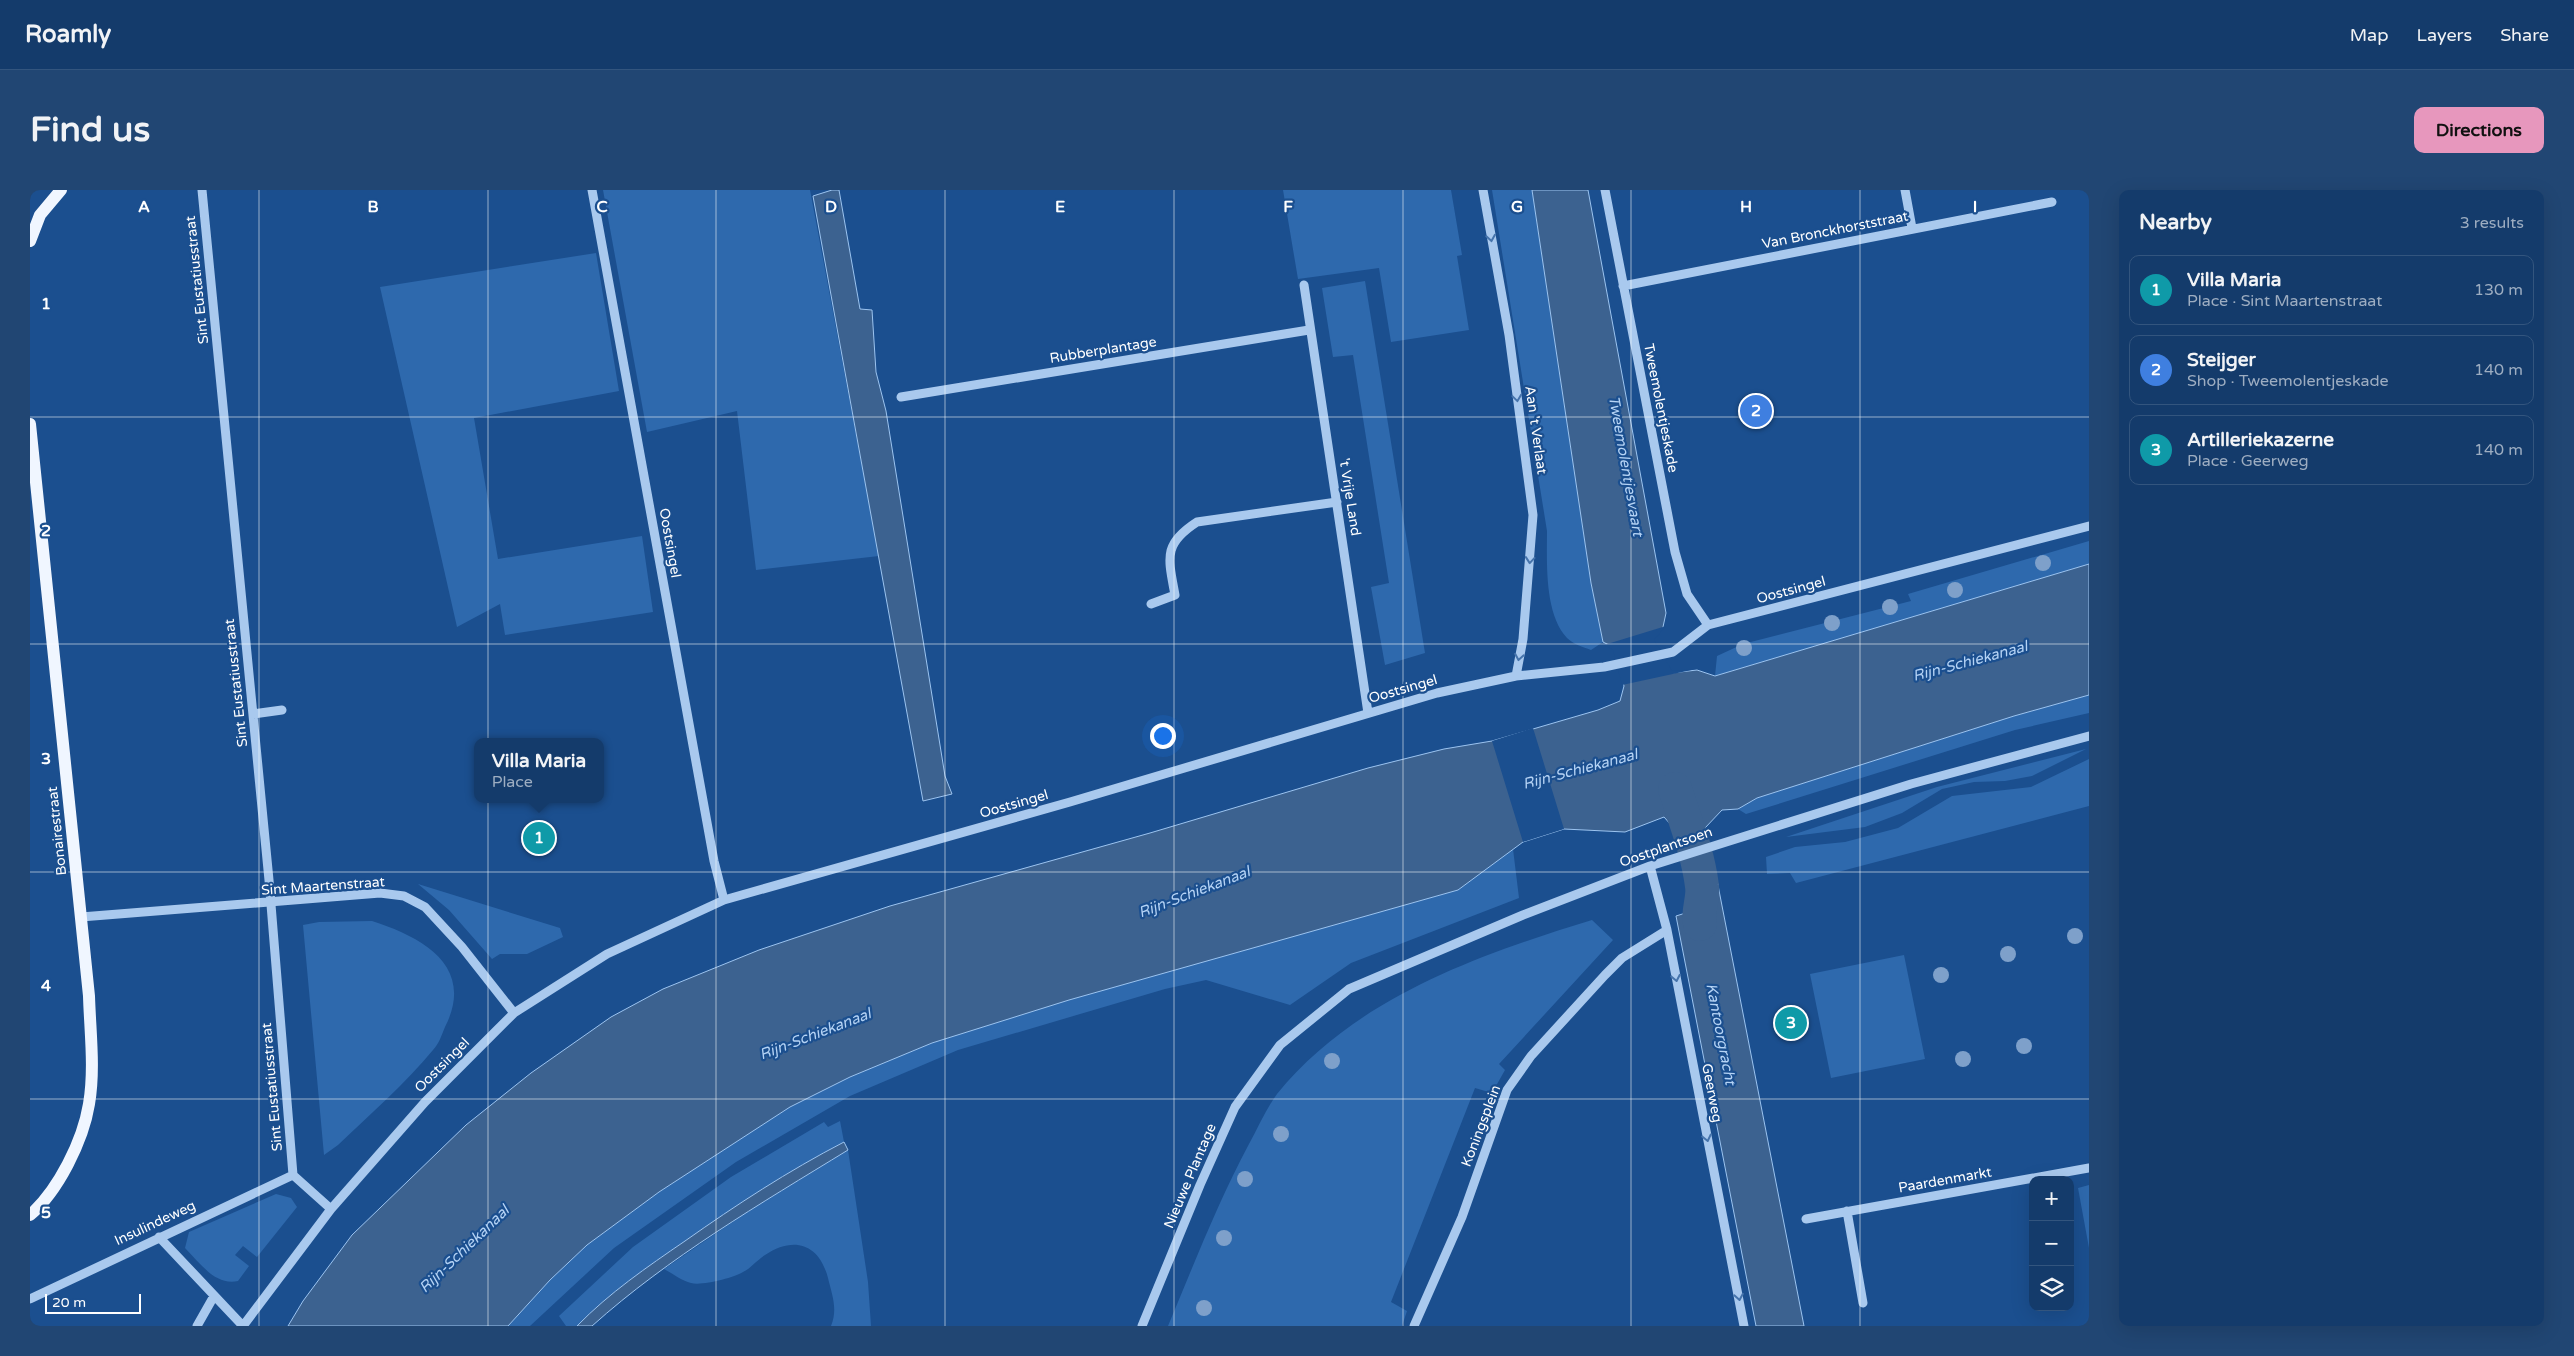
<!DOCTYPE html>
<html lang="en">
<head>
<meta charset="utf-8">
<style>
  body { margin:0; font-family:"Varela Round",sans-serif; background:#214673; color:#f1f3f6 }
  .controls { position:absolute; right:15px; bottom:15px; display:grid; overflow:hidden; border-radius:10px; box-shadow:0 5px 20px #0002 }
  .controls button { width:45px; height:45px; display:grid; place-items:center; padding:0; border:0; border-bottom:1px solid #33557e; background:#143b6b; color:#f1f3f6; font:25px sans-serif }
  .scale { position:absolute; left:15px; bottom:12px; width:96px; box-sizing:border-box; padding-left:5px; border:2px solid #fff; border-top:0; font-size:14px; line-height:18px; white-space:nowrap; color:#fff; -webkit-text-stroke:4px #1b4f8f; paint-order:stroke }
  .you { position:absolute; left:1132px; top:545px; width:18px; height:18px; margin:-12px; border:4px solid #fff; border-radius:50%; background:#1a73e8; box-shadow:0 0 0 8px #1a73e833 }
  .badge { display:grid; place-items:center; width:32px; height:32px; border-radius:50%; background:#e797bd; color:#fff; font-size:16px; font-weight:700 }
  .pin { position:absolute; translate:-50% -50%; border:2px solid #fff; box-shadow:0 1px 5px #0006 }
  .popup { position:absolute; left:444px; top:548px; width:130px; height:65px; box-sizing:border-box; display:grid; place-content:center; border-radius:10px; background:#143b6b; filter:drop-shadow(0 1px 4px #0005); font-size:16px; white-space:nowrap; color:#9dadc1 }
  .popup b { font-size:19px; color:#f1f3f6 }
  .popup::after { content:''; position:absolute; left:50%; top:100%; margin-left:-10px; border:10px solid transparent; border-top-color:#143b6b }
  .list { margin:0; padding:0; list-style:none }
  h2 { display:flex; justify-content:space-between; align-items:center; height:65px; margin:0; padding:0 20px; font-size:21px }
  h2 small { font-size:16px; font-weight:400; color:#9dadc1 }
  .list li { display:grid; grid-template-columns:32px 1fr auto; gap:15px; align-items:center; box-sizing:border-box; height:70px; margin:0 10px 10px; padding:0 10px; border:1px solid #33557e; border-radius:10px }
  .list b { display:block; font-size:19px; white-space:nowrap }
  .list p { margin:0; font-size:16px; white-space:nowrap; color:#9dadc1 }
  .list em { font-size:16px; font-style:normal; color:#9dadc1 }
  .icon { flex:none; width:28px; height:28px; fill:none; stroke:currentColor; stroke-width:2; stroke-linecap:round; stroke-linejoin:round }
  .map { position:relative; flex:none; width:2059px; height:1136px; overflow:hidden; border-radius:10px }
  header { display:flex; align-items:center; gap:30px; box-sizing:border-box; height:70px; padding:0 25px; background:#143b6b; border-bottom:1px solid #33557e }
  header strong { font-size:24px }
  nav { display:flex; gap:28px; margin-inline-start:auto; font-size:18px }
  .intro { display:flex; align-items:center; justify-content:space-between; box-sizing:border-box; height:120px; padding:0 30px }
  h1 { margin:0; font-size:35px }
  .button { padding:12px 22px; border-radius:10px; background:#e797bd; color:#111; font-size:18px; font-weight:700 }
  main { display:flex; gap:30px; padding:0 30px }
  aside { flex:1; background:#143b6b; border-radius:10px; box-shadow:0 5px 20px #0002 }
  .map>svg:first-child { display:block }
  .green { fill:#2e69ad }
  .water { fill:#3c6290; stroke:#9cc4f0 }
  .pier { fill:#1b4f8f }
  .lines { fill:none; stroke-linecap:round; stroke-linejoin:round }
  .canal { stroke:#3c6290; stroke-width:34 }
  .minor { stroke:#a9c9ee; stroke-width:9 }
  .major { stroke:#f0f6ff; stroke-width:12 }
  .tree { fill:#7ea0ca }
  .oneway { stroke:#4674ac }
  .grid { fill:none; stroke:#fff; stroke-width:1; stroke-opacity:0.55 }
  .labels { text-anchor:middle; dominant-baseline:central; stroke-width:4.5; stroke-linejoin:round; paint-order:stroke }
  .street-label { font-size:14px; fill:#fff; stroke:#1b4f8f }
  .water-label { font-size:15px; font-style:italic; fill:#b5d3f5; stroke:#1b4f8f }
  .grid-label { font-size:16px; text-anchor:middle; font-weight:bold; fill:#fff; stroke:#1b4f8f; stroke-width:4.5; stroke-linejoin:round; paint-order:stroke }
</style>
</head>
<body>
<header>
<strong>Roamly</strong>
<nav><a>Map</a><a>Layers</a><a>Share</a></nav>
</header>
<div class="intro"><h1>Find us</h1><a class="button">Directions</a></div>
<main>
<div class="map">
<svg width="2059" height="1136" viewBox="0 0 2059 1136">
  <rect width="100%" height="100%" fill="#1b4f8f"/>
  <path class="green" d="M573,0H780L849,366L726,380L707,221L617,242Z
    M1253,0H1421L1432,65L1427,66L1439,140L1361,152L1349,78L1268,89Z
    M1462,0H1502L1561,393L1573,452L1561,460C1553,457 1543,454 1537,448C1514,424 1517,371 1517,341Z
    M566,63L589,201L444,228L468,369L612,346L623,422L475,445L470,414L427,437L350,97Z
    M1335,91L1395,463L1355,475L1341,397L1359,393L1323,165L1303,167L1292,98Z
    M2059,351V374L1685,486L1687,466L1713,454L1881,411L1878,404Z
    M2059,505V523L1985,540L1716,624L1708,619L1727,608L1984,526Z
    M2056,559L2002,586L1975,591L1944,592L1912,599L1872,623L1835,637L1756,647L1907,597Z
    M2059,569V616L1766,693L1760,683L1737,684L1736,667L1765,657L1815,652L1868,638L1922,606L2001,597Z
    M1483,659L1489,708L1321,773L1260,815L1176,790L1135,799L928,860L820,906L706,972L584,1058L500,1136H478L520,1090L557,1055L629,1002L760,917L820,887L902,853L1038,810L1428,700Z
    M388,694L530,738L533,747L497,764H470L462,769L419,720Z
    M1562,730L1583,750L1469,874L1475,880L1462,903L1445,898L1361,1112L1377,1121L1372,1136H1138C1164,1074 1188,1012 1219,954C1228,938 1236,919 1247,904C1325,808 1448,765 1562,730Z
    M342,731C392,747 446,776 415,837C412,844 409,854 403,860C376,893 339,925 308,955L294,965L273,735L289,732Z
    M1874,765L1895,869L1801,888L1780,784Z
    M810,931L814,952C758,981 706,1015 655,1051C617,1077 579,1103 547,1136H536L529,1126L603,1057L701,987L794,932L798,937Z
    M818,960L838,1092L841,1136H801C808,1119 802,1105 798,1088C789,1053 763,1046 735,1065C727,1070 721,1078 713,1082C703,1088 672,1096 661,1093C652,1091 642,1083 634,1079L714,1024Z
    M2059,995V1058L2048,998Z
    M246,1004L261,1008L267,1017L227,1067L213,1056L205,1065L219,1076L208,1091C185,1096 170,1073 155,1058L159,1042Z"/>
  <path class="water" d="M802,0H809L830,119L842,120L846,182L856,221L915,586L922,604L893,611L783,6Z
    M1502,0H1558L1636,423L1633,437L1621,450L1641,483L1667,480L1685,486L2059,374V505L1984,526L1727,608L1708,619L1692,620L1675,638L1649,644L1634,627L1595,642L1534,639L1493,652L1428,700L1039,810L902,853L820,887L760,917L629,1002L557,1055L520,1090L478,1136H258L273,1111L322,1045L436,935L501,883L581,827L633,799L729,760L860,716L1120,643L1338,578L1414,559L1462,551L1568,520L1590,511L1594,496L1585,458L1573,452L1561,393Z
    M1686,685L1774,1136H1726L1646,726L1662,721L1659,691Z
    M814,952L818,960C730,1014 639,1067 562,1136H547C579,1103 617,1077 655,1051C706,1015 758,981 814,952Z"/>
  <path class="pier" d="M1636,436L1624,450L1642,481L1666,479L1592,495L1583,460L1574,455Z
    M1503,538L1534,639L1493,652L1462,551Z"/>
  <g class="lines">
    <path class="canal" d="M1645,599C1655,630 1668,663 1672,696C1674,709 1667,721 1670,734"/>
    <path class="minor" d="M172,0L239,690L263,985
      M562,0L684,671L694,710
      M1453,0L1479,145L1503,325L1493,449L1486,486
      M1575,0L1645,362L1657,404L1678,435
      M1875,0L1882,38
      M1274,95L1338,523
      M1593,96L2022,12
      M871,207L1279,140
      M1121,414L1145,405C1138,367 1133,354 1167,332L1307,312
      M223,524L252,520
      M1620,676L1637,740L1714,1136
      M51,727L350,703L374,706L395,717L432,757L484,823
      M263,985L301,1019
      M1817,1021L1833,1113
      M1776,1029L2059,978
      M129,1047L213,1136
      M0,1109L263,985
      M167,1136L184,1106
      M213,1136L301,1019L395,912L484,823L577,764L694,710L1040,612L1407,503L1486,486L1574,477L1643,462L1678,435L2059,336
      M1112,1136L1170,995L1205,917L1250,855L1319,799L1493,725L1620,676L1881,594L2059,546
      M1384,1136L1432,1027L1477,900L1501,866L1575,785L1592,768L1637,740"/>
    <path class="major" d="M0,51L10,25L31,0
      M0,234L59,806C60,841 65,879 59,914C53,951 28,1001 0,1025"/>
  </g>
  <g class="tree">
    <circle cx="2013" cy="373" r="8"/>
    <circle cx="1925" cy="400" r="8"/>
    <circle cx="1860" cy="417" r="8"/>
    <circle cx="1802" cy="433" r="8"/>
    <circle cx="1714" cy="458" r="8"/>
    <circle cx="2045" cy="746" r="8"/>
    <circle cx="1978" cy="764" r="8"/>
    <circle cx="1911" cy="785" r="8"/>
    <circle cx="1994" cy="856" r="8"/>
    <circle cx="1933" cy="869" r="8"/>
    <circle cx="1302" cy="871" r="8"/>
    <circle cx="1251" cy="944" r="8"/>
    <circle cx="1215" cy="989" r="8"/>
    <circle cx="1194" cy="1048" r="8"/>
    <circle cx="1174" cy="1118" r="8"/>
  </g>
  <defs><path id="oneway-chevron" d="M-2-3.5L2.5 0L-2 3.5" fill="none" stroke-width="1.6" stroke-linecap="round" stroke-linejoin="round" transform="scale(1.25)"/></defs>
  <g class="oneway">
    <use href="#oneway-chevron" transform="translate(1461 48) rotate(81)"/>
    <use href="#oneway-chevron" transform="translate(1487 208) rotate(82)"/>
    <use href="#oneway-chevron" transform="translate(1500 370) rotate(95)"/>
    <use href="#oneway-chevron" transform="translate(1489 467) rotate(100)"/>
    <use href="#oneway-chevron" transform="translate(1646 788) rotate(79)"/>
    <use href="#oneway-chevron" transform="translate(1677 948) rotate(77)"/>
    <use href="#oneway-chevron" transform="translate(1709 1107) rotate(80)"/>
  </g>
  <path class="grid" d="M229,0V1136M458,0V1136M686,0V1136M915,0V1136M1144,0V1136M1373,0V1136M1601,0V1136M1830,0V1136M0,227H2059M0,454H2059M0,682H2059M0,909H2059"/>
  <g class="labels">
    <g class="street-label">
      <text transform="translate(1805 40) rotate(-11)">Van Bronckhorststraat</text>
      <text transform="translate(167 90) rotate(-96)">Sint Eustatiusstraat</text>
      <text transform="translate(1073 160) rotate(-9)">Rubberplantage</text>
      <text transform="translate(1631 218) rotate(79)">Tweemolentjeskade</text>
      <text transform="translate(1506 240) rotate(82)">Aan 't Verlaat</text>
      <text transform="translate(1320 307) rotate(81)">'t Vrije Land</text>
      <text transform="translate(640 353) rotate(80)">Oostsingel</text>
      <text transform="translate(1761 400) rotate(-15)">Oostsingel</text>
      <text transform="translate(206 493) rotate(-96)">Sint Eustatiusstraat</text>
      <text transform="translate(1373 499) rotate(-16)">Oostsingel</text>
      <text transform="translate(984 614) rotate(-16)">Oostsingel</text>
      <text transform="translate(27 641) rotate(-96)">Bonairestraat</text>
      <text transform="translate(1636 657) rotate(-19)">Oostplantsoen</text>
      <text transform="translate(293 696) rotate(-4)">Sint Maartenstraat</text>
      <text transform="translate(412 875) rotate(-45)">Oostsingel</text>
      <text transform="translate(242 897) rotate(-95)">Sint Eustatiusstraat</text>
      <text transform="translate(1682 903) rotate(79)">Geerweg</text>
      <text transform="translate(1451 936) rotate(-69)">Koningsplein</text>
      <text transform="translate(1160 986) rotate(-67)">Nieuwe Plantage</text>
      <text transform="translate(1915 990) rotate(-10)">Paardenmarkt</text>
      <text transform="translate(125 1033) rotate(-25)">Insulindeweg</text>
    </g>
    <g class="water-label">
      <text transform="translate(1596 276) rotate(80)">Tweemolentjesvaart</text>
      <text transform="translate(1940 471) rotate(-15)">Rijn-Schiekanaal</text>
      <text transform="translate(1550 579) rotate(-15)">Rijn-Schiekanaal</text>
      <text transform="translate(1164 702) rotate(-21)">Rijn-Schiekanaal</text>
      <text transform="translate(785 844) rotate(-21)">Rijn-Schiekanaal</text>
      <text transform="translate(1691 844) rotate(79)">Kantoorgracht</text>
      <text transform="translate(434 1059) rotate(-44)">Rijn-Schiekanaal</text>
    </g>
  </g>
  <g class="grid-label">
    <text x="114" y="22">A</text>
    <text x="343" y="22">B</text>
    <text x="572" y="22">C</text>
    <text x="801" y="22">D</text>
    <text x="1030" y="22">E</text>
    <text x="1258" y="22">F</text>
    <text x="1487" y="22">G</text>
    <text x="1716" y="22">H</text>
    <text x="1945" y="22">I</text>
    <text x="16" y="119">1</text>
    <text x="16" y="346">2</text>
    <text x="16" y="574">3</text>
    <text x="16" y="801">4</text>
    <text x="16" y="1028">5</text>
  </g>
</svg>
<div class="controls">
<button>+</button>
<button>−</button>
<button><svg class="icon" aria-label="layers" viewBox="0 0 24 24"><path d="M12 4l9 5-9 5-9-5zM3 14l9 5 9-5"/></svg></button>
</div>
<div class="scale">20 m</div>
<div class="you"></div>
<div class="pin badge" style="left:509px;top:648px;background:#0f9aa8">1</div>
<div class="popup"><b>Villa Maria</b>Place</div>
<div class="pin badge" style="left:1726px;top:221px;background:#3f7fe0">2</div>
<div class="pin badge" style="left:1761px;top:833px;background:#0f9aa8">3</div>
</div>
<aside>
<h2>Nearby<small>3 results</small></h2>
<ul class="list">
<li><span class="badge" style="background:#0f9aa8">1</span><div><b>Villa Maria</b><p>Place · Sint Maartenstraat</p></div><em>130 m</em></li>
<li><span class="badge" style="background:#3f7fe0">2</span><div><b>Steijger</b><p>Shop · Tweemolentjeskade</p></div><em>140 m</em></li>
<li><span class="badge" style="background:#0f9aa8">3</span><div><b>Artilleriekazerne</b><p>Place · Geerweg</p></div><em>140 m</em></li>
</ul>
</aside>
</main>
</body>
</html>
